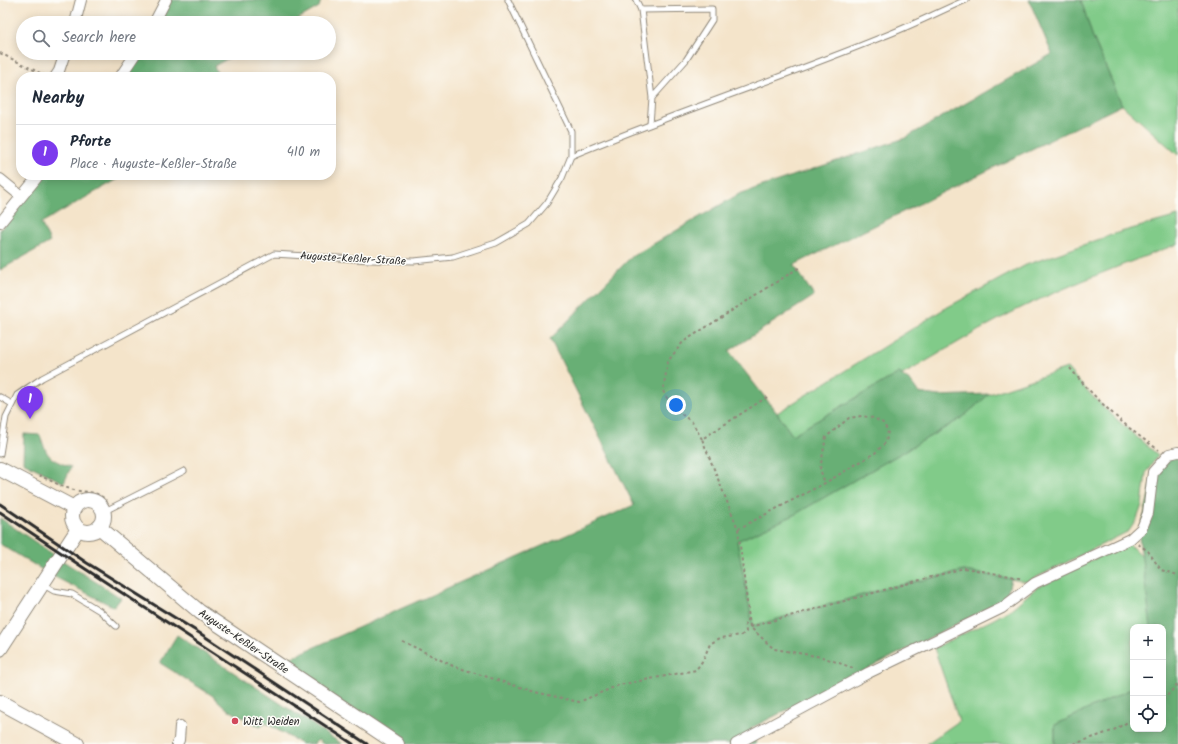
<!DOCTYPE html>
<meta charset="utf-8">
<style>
body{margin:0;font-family:Kalam,sans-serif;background:#f2f2f3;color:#1f2937}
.controls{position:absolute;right:12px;bottom:12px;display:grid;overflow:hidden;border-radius:8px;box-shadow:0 2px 10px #0003}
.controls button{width:36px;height:36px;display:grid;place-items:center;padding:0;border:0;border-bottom:1px solid #e0e1e3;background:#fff;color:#1f2937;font:20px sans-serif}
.you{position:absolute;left:676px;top:405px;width:14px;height:14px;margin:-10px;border:3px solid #fff;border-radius:50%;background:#1a73e8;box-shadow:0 0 0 6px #1a73e833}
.badge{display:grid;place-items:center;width:26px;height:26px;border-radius:50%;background:#7c3aed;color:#fff;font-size:13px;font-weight:700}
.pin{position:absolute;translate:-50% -33px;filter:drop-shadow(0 1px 2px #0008)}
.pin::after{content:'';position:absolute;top:21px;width:14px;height:12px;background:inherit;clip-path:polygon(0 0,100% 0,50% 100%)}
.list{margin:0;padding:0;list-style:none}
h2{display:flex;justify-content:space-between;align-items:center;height:52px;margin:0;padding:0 16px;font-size:17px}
h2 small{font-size:13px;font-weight:400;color:#747a83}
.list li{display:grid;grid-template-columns:26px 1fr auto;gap:12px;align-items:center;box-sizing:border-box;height:56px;padding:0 16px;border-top:1px solid #e0e1e3}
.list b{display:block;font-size:15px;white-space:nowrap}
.list p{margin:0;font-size:13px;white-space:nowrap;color:#747a83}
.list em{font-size:13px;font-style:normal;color:#747a83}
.icon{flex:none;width:22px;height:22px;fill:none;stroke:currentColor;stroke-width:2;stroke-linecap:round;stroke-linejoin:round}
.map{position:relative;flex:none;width:1178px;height:744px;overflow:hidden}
.search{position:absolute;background:#fff;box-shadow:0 2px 10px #0003;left:16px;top:16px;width:320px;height:44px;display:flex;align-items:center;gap:10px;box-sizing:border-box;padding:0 14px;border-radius:22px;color:#747a83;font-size:15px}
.panel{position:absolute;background:#fff;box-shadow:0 2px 10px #0003;left:16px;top:72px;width:320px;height:108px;border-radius:16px}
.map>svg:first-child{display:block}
.green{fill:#81cb89;stroke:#567b5a}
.forest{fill:#68af75;stroke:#4a6d50}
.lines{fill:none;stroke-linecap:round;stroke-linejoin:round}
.lane-casing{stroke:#90887a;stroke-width:7}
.street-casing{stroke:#90887a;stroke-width:12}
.secondary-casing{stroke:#90887a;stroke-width:16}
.path{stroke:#90887a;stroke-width:2;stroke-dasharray:3 3;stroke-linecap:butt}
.lane{stroke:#fff;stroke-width:5}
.street{stroke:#fff;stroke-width:10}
.secondary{stroke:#fff;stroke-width:14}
.rail{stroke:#2b2b2b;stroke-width:3}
.poi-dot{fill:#d1495b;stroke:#fdfcf7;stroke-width:1.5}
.labels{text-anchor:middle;stroke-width:3;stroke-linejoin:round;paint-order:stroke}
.street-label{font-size:11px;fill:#2b2b2b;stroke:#fdfcf7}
.poi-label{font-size:11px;fill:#2b2b2b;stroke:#fdfcf7;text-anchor:start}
</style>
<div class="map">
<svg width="1178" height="744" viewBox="0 0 1178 744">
<rect width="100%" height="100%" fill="#fdfcf7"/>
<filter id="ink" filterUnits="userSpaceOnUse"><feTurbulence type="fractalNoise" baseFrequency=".025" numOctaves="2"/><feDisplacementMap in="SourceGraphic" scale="8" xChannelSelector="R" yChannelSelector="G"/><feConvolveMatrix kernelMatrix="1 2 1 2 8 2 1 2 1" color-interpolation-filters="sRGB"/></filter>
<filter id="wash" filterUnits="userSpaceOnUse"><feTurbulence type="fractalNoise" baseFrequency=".012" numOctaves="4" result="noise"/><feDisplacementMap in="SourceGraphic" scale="16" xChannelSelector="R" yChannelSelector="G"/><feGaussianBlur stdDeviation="0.9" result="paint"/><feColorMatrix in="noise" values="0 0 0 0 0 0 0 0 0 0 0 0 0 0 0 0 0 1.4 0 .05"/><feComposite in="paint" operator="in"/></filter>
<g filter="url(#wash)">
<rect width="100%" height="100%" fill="#f4e4ca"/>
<g class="green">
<path d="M1081 0H1178V155L1122 105 1092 35Z"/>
<path d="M1178 216V244C1126 263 1075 283 1025 306 983 326 943 352 902 375L899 373 792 435 777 413 944 309 1026 265 1117 233Z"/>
<path d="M1067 368C1094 401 1126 428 1158 455L1146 473 1142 505 1137 519 1129 531 1027 582 964 571 887 588 753 626 737 541 792 516 962 418 989 394Z"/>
<path d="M1128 543 1142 557 1151 627H1133V688L1055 725V744H926L959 721 934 648 994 619 1011 609 1036 588 1057 576Z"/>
</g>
<g class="forest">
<path d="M171 0H321L319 7 291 23H158Z"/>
<path d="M1029 0H1081L1092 35 1122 105 794 265 814 296 729 351 777 413 792 435 899 373 911 382 919 393 938 396 989 394 962 418 792 516 737 541 753 626 887 588 964 571 1011 579 1006 599 751 728 756 744H405L354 713 281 662 634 505 550 339 631 257 739 194 905 138 1052 54Z"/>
<path d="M140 53H238L214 66 219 77H125Z"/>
<path d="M45 175H125L41 223 50 242 0 270V230Z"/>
<path d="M24 434 40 435C47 457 49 459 71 467L64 483 23 462Z"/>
<path d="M1178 453V744H1055V725L1133 688V729H1163V627H1151L1139 537 1154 473Z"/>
<path d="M0 518 63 561 121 598 114 607 51 575 0 544Z"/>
<path d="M177 635 342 744H323L318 740 314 744H301L266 723 260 727 227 709 213 696 160 663Z"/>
</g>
</g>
<g filter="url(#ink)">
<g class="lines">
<g class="lane-casing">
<g id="lane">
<path d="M636 0 641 10"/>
<path d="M650 124 652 98 641 10 712 9V20L686 60 652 98"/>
<path d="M571 156C674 113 779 79 882 37 911 26 938 12 966 0"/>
<path d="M0 397 12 404"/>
<path d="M0 454 6 417 17 395 42 378 274 254 370 260 414 261 453 257 496 243 529 224 547 203 562 178 571 156V131L508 0"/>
<path d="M103 512 184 471"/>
<path d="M42 584 54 591 72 594 100 611 116 626"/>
</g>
</g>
<g class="street-casing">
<g id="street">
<path d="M75 23 81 0"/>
<path d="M154 23 166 0"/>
<path d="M55 77 59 71 65 53"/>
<path d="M120 77 136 53"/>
<path d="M0 179 21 196"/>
<path d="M0 223 39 175"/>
<path d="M177 744 179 740 180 726"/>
<path d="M736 744 868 673 1002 608 1035 583 1130 539 1142 528 1148 513 1153 472 1169 454 1178 452"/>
</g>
</g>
<g class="secondary-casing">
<g id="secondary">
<path d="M0 469 74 508"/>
<circle cx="88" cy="516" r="16"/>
<path d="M99 527 200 612 397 744"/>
<path d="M0 649 78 529"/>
<path d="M0 702 77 744"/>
</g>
</g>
<g class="path">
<path d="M0 53 46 76"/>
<path d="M1070 368C1094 398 1127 429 1159 450"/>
<path d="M767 397 702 439 738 529 750 627 774 649 822 657 856 669"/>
<path d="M702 439 692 422 672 407 663 391 668 361 683 342 800 267"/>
<path d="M39 475C50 480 62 487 74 490 86 493 99 490 107 502"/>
<path d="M738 529 825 483 875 453 886 442 888 431 883 423 874 418 862 416 849 418 826 437 820 469 825 483"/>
<path d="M1138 544 1148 551 1161 570 1178 575"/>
<path d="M750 627 964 568 1010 576 1023 579"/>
<path d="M402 641 453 666 535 692 579 702 619 685 696 670 703 660 710 644 720 638 742 635 746 632 745 623 749 617"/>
<path d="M1163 700 1178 684"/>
<path d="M1074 744 1112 731 1133 719"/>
</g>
<use href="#lane" class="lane"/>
<use href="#street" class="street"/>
<use href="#secondary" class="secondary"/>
<g class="rail">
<path d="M0 504 87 563 201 634 367 744"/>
<path d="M0 512 84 568 353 744"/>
</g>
</g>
</g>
<circle class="poi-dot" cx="235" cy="721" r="4"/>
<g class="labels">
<g class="street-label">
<text transform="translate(353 258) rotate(3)" y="4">Auguste-Keßler-Straße</text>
<text transform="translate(244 641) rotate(34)" y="4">Auguste-Keßler-Straße</text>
</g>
<g class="poi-label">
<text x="243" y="725">Witt Weiden</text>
</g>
</g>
</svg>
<div class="controls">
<button>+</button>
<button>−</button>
<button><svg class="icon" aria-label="locate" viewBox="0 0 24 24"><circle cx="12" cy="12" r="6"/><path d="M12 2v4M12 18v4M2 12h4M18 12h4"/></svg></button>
</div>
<div class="you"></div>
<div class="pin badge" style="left:30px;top:419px">1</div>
<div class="search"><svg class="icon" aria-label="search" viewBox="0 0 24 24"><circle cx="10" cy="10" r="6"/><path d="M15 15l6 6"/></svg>Search here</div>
<section class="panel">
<h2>Nearby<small></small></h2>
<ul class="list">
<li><span class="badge">1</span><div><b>Pforte</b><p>Place · Auguste-Keßler-Straße</p></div><em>410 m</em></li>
</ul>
</section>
</div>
